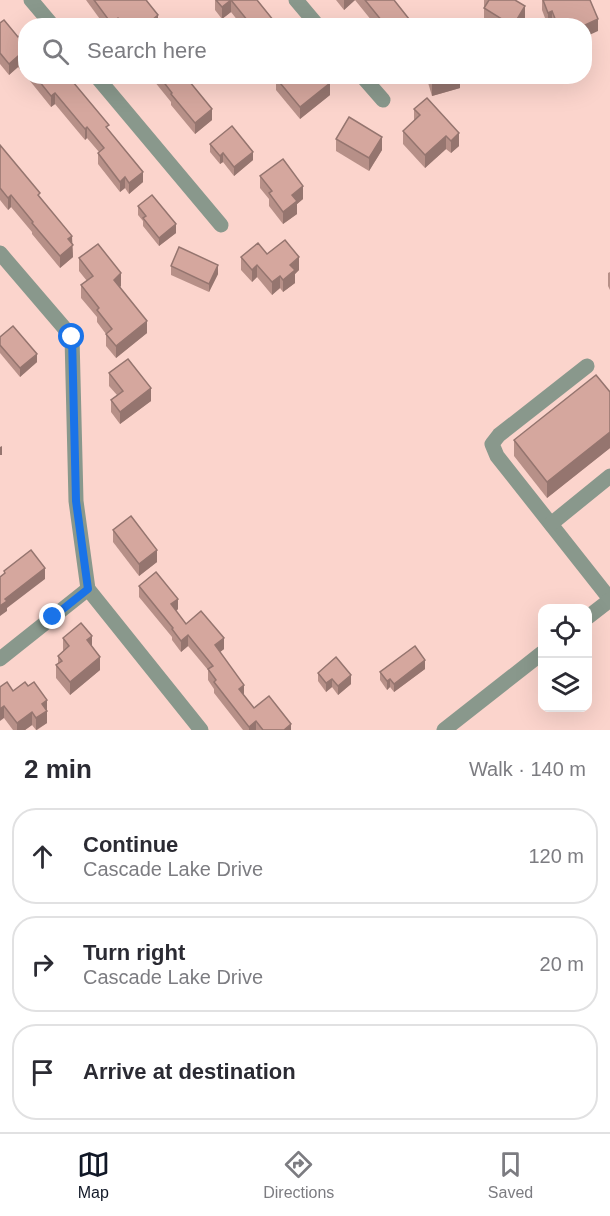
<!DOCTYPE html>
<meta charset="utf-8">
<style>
body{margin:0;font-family:Helvetica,sans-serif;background:#f2f2f3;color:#2b2b33}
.controls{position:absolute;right:18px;bottom:18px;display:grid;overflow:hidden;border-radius:12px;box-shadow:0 6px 24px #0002}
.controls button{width:54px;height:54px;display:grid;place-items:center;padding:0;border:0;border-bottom:2px solid #e1e1e2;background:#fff;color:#2b2b33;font:30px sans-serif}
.stop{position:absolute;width:18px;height:18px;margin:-14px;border:4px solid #1a73e8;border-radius:50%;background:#fff}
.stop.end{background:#1a73e8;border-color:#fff;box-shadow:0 2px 6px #0008}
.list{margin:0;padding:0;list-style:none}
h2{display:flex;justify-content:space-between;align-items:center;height:78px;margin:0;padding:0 24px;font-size:26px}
h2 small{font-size:20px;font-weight:400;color:#7c7c81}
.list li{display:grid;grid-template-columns:39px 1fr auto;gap:18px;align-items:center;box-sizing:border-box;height:96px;margin:0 12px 12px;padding:0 12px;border:2px solid #e1e1e2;border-radius:24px}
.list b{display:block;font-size:22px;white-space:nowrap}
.list p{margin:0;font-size:20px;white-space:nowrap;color:#7c7c81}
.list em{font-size:20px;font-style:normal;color:#7c7c81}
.icon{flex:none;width:33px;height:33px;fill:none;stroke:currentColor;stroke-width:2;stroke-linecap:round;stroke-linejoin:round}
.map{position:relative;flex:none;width:610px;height:730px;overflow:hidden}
.search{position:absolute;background:#fff;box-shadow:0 6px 24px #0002;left:18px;right:18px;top:18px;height:66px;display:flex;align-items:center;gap:15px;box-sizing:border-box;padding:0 21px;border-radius:24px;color:#7c7c81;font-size:22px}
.sheet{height:402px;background:#fff}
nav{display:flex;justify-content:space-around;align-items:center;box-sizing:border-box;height:84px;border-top:2px solid #e1e1e2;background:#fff;font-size:16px;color:#7c7c81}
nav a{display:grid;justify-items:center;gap:3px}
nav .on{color:#111827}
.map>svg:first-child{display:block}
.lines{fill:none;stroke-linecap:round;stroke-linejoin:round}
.minor{stroke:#89988c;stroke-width:15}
.wall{fill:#b79088}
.shaded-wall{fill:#95756f}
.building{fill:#d5a79e;stroke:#95756f;stroke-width:1.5}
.route{stroke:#1a73e8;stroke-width:8}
</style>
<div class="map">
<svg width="610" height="730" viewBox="0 0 610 730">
<rect width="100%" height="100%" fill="#fbd4cc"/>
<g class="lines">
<g class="minor">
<path d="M31 0 53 26"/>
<path d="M296 0 318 26"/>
<path d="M96 76 221 225"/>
<path d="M362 76 383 100"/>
<path d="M0 253 72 337 76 501 88 589 201 730"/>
<path d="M587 366 499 435 492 444 497 456 610 599"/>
<path d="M551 524 610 476"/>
<path d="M588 617 610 600"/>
<path d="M0 659 88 589"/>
<path d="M444 730 542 653"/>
</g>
</g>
<g class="wall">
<path d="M86 0H147L158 26H105Z"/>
<path d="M215 0H257L278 26H242L231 12 222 19 215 10Z"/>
<path d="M336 0H394L409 26H376L355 0 344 10Z"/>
<path d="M484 0H515L525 18 521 26H493L484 20Z"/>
<path d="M542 0H590L598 31 585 26H553L552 24 548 26 542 10Z"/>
<path d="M0 23 18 37 26 31V76L18 67 9 75 0 64Z"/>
<path d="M26 76H68L109 131 143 182 129 194 125 188 120 192 98 164V153L99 152 87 138 85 140 55 104 51 107Z"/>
<path d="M150 76H185L212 120 195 134 171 105V102Z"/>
<path d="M426 76H460V88L432 96Z"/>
<path d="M276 78 307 80 330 95 300 119 276 90Z"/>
<path d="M414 109 459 146 451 153 446 149 425 168 403 144V131L414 121Z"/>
<path d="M336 139 382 150 369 171 336 151Z"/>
<path d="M210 144 253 160 234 176 223 162 220 164 210 152Z"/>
<path d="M0 145 40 197 72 244 73 257 60 268 32 234V232L11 207 8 210 0 200Z"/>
<path d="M260 176 303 199 297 204V214L283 224 269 206V199L260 188Z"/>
<path d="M138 206 176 233 159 246 143 226V221L138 215Z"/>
<path d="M267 254 299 270 295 274V283L283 292 280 288 272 295 257 277 252 282 241 270V257Z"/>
<path d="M79 258 121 286 120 287 147 333 116 358 106 346V334L97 322V317L81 298V285L87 281 79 271Z"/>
<path d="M171 266 218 274 209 292 171 275Z"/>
<path d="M610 272V290L608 286V273Z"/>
<path d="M0 337 37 362 20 377 0 353Z"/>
<path d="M109 373 151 401 120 424 111 412V400L117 395 109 386Z"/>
<path d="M610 392V448L547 498 514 456V440Z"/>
<path d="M113 530 157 562 139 576 113 542Z"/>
<path d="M139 586 178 609 176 611 186 624 224 649 220 652 244 696 254 708 291 730H243L214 693V689L208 680V670L188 646 181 652 172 640V637L139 597Z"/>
<path d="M63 638 92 647 100 670 70 695 56 678V665L58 664V656L63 651Z"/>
<path d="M425 669 394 692 390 687 387 690 380 680V672Z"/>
<path d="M318 673 351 684 338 695 332 687 326 692 318 681Z"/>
<path d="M0 687 13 691 47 712V723L37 730H36L32 725 25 730H13L4 718Z"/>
</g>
<g class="shaded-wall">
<path d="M231 0V12L222 19V7Z"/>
<path d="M344 0H355L344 10Z"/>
<path d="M525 6V18L521 26H513Z"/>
<path d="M552 11V24L548 26V13Z"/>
<path d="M158 15V26H146V25Z"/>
<path d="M118 18V26H111V23Z"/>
<path d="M409 19V26H402Z"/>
<path d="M598 19V31L585 37V26H583Z"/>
<path d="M18 56V67L9 75V64Z"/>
<path d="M455 76H460V88L432 96V83Z"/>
<path d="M330 83V95L300 119V107Z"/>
<path d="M55 93V104L51 107V96Z"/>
<path d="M212 109V120L195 134V123Z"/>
<path d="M87 127V138L85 140V129Z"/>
<path d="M459 133V146L451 153V141Z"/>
<path d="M446 136V149L425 168V155Z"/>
<path d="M382 137V150L369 171V158Z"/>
<path d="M253 152V160L234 176V167Z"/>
<path d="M223 153V162L220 164V156Z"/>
<path d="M143 172V182L129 194V183Z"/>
<path d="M125 177V188L120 192V182Z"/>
<path d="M303 186V199L297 204V214L283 224V212L292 195Z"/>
<path d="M11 195V207L8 210V198Z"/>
<path d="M176 224V233L159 246V238Z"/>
<path d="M72 236 73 257 60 268V256L68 239Z"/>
<path d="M299 257V270L295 274V283L283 292V280L290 265Z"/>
<path d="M218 265V274L209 292V284Z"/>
<path d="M257 265V277L252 282V270Z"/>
<path d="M121 273V286L114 292V280Z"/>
<path d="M280 276V288L272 295V282Z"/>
<path d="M147 321V333L116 358V346Z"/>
<path d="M37 354V362L20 377V368Z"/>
<path d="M151 388V401L120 424V412Z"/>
<path d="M610 432V448L547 498V482Z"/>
<path d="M2 446V455H0V447Z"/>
<path d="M157 550V562L139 576V564Z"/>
<path d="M45 568V579L7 608V611L0 616V606L5 599Z"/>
<path d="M178 599V609L171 615V604Z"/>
<path d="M188 635V646L181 652V641Z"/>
<path d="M92 636V649L87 640Z"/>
<path d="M224 638V649L215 656V645Z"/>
<path d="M100 657V670L70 695V682Z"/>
<path d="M425 660V669L394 692V684Z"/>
<path d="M351 675V684L338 695V686Z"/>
<path d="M332 679V687L326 692V683Z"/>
<path d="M390 679V687L387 690V681Z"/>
<path d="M244 685V696L239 689Z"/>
<path d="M47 700V723L36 730V718L42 704Z"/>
<path d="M4 706V718L0 721V709Z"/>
<path d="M32 712V725L25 730H17V723Z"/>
<path d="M256 721V730H249V727Z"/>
<path d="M291 724V730H284Z"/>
</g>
<g class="building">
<path d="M94 0H146L158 15 146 25 147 26H125L118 18 111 23Z"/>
<path d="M216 0H257L278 26H252L231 0 222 7Z"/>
<path d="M365 0H394L409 19 402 26H386Z"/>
<path d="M489 0H515L525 6 513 26 484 8Z"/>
<path d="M543 0H590L598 19 583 26H558L552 11 548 13Z"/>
<path d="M4 20 18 37 26 31V66L18 56 9 64 0 53V23Z"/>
<path d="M35 76H68L109 125 106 127 143 172 129 183 125 177 120 182 98 153 104 148 87 127 85 129 55 93 51 96Z"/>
<path d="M159 76H185L212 109 195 123 171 94 172 93Z"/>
<path d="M278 76H304L307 80 312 76H325L330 83 300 107 276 78Z"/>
<path d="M430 76H455L432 83Z"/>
<path d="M427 98 459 133 451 141 446 136 425 155 403 131 420 115 414 109Z"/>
<path d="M349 117 382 137 369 158 336 139Z"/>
<path d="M232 126 253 152 234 167 223 153 220 156 210 144Z"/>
<path d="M0 145 40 193 38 195 72 236 68 239 73 245 60 256 32 223 33 222 11 195 8 198 0 188Z"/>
<path d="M283 159 303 186 292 195 297 201 283 212 269 193 272 191 260 176Z"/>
<path d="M152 195 176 224 159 238 143 218 146 216 138 206Z"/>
<path d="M285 240 299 257 290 265 295 270 283 280 280 276 272 282 257 265 252 270 241 257 258 243 267 254Z"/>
<path d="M98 244 121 273 114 280 147 321 116 346 106 334 112 329 97 310 99 308 81 285 93 276 79 258Z"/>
<path d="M179 247 218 265 209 284 171 266Z"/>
<path d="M13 326 37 354 20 368 0 345V337Z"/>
<path d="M128 359 151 388 120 412 111 400 123 391 109 373Z"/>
<path d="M596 375 610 392V432L547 482 514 440Z"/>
<path d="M131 516 157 550 139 564 113 530Z"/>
<path d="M31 550 45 568 5 599 7 601 0 606V577L5 573 4 571Z"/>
<path d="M156 572 178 599 171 604 186 624 201 611 224 638 215 645 244 685 239 689 254 708 269 696 291 724 284 730H263L256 721 249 727 214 682 216 680 208 669 213 666 188 635 181 641 172 629 173 628 139 586Z"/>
<path d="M81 623 92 636 87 640 100 657 70 682 56 665 62 661 58 656 69 646 63 638Z"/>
<path d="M415 646 425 660 394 684 390 679 387 681 380 672Z"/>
<path d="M336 657 351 675 338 686 332 679 326 683 318 673Z"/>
<path d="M7 682 13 691 25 682 28 686 34 682 47 700 42 704 47 711 36 718 32 712 17 723 4 706 0 709V687Z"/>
</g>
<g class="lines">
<path class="route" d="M53 617 88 589 76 501 72 337"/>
</g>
</svg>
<div class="controls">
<button><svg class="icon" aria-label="locate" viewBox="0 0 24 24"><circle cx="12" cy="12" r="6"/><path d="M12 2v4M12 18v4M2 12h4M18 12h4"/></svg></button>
<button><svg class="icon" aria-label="layers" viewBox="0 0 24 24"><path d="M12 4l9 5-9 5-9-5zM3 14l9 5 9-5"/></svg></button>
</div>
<div class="stop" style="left:72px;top:337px"></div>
<div class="stop end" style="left:53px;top:617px"></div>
<div class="search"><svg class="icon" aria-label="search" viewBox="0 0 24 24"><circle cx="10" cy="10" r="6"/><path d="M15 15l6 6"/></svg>Search here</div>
</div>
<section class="sheet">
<h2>2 min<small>Walk · 140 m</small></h2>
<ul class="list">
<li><svg class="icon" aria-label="ahead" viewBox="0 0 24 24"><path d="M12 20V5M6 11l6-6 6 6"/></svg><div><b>Continue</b><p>Cascade Lake Drive</p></div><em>120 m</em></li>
<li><svg class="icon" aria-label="right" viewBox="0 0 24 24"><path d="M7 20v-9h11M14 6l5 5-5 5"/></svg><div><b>Turn right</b><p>Cascade Lake Drive</p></div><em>20 m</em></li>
<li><svg class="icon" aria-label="arrive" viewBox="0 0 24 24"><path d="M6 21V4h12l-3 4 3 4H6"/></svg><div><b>Arrive at destination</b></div></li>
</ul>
</section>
<nav>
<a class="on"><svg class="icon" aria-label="map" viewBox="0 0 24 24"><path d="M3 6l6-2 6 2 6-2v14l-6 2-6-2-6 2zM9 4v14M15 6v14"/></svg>Map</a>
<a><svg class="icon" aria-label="directions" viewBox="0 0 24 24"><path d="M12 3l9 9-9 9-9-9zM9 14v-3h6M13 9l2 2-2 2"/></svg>Directions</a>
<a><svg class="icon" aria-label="saved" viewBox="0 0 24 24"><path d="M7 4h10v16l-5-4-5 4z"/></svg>Saved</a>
</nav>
